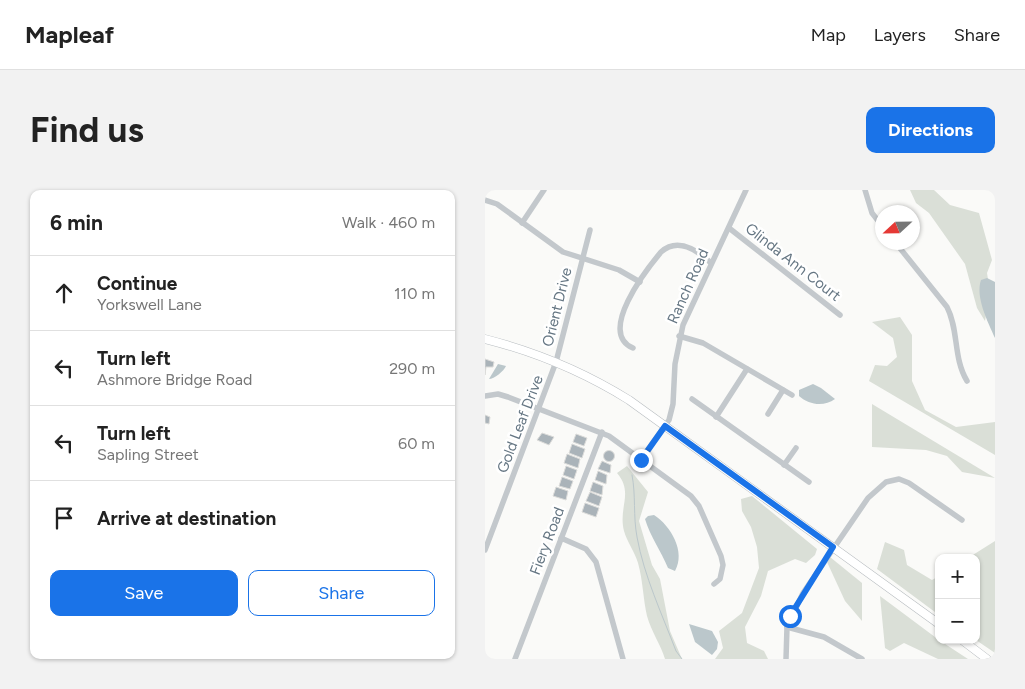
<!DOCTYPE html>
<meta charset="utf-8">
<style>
body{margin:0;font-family:Figtree,sans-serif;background:#f2f2f2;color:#222}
.controls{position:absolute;right:15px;bottom:15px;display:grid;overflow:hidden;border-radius:10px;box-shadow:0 1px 4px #0004}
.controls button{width:45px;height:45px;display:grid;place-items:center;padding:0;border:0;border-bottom:1px solid #e0e0e0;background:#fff;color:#222;font:25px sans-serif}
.compass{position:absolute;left:390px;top:15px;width:45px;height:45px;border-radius:50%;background:#fff;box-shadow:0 1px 4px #0004;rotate:248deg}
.stop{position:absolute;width:15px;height:15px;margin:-11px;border:4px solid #1a73e8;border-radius:50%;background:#fff}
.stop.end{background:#1a73e8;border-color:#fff;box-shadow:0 1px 5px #0008}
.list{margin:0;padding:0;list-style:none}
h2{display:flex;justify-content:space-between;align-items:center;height:65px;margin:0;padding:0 20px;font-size:21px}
h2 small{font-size:16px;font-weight:400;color:#767676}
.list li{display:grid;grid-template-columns:32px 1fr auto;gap:15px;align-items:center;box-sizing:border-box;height:75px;padding:0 20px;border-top:1px solid #e0e0e0}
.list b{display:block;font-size:19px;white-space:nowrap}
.list p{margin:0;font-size:16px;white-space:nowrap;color:#767676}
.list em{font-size:16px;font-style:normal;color:#767676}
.actions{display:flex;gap:10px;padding:15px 20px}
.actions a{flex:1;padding:11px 0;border:1px solid #1a73e8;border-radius:10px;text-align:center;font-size:18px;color:#1a73e8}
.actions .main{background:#1a73e8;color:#fff}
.icon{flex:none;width:28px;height:28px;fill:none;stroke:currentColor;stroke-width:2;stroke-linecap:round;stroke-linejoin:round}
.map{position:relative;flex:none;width:510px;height:469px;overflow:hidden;border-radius:10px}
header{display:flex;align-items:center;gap:30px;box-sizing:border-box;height:70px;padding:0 25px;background:#fff;border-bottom:1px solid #e0e0e0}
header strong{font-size:24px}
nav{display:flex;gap:28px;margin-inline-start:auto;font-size:18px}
.intro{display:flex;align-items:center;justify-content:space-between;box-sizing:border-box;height:120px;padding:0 30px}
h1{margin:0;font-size:35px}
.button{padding:12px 22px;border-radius:10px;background:#1a73e8;color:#fff;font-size:18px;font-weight:700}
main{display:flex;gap:30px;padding:0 30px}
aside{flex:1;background:#fff;border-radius:10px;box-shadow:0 1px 4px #0004}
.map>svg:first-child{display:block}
.green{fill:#dadfd7}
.water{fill:#bbc7cb}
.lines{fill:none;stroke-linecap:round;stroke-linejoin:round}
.stream{stroke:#bbc7cb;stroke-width:1}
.building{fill:#aab3b9;stroke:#dcdcda}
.major-casing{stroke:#b5babe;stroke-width:9}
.minor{stroke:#c3c8cc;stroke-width:5.5}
.major{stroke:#fff;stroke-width:8}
.route{stroke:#1a73e8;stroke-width:6}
.labels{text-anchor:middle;stroke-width:5;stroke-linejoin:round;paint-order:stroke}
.street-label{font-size:15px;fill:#657683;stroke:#fff}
</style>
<header>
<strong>Mapleaf</strong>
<nav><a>Map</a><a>Layers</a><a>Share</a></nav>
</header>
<div class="intro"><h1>Find us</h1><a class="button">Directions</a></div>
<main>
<aside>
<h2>6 min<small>Walk · 460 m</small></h2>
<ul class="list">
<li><svg class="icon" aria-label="ahead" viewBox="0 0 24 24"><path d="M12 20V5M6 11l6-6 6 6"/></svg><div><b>Continue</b><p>Yorkswell Lane</p></div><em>110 m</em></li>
<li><svg class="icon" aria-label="left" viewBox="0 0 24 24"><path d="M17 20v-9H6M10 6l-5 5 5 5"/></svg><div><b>Turn left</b><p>Ashmore Bridge Road</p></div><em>290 m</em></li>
<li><svg class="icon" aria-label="left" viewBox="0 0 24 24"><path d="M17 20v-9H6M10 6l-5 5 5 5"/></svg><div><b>Turn left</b><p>Sapling Street</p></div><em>60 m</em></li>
<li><svg class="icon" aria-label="arrive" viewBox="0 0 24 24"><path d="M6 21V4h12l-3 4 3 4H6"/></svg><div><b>Arrive at destination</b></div></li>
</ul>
<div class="actions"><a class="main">Save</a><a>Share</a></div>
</aside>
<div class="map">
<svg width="510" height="469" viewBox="0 0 510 469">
<rect width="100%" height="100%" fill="#fafaf8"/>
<g class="green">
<path d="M425 0H449L465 15 494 23 507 70 502 83 505 102 500 131 492 118 480 74 444 23 431 13Z"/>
<path d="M415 127 427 145V191L440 220 471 237 510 232V265L384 191 390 175 402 176 412 167 408 148 387 132Z"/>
<path d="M387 214 510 288 477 282 462 266 441 260 387 257Z"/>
<path d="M142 276 163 302 154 331 167 375 175 389 185 441 197 469H180C176 455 166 441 162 426 158 408 158 391 153 373 150 362 142 352 139 341 133 317 149 303 132 283Z"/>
<path d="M267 306 332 359 330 365 321 373 310 369 283 381 276 406 260 437 262 453 279 461 283 469H230L238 458 234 441 257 423 274 378 272 357 266 337 257 321 256 309Z"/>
<path d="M510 351V463L491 450V368H483Z"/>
<path d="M400 352 419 360 422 375 447 390 454 386V425L392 379Z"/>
<path d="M345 367 377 393V431L360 411 342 372Z"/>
<path d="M395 406 454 450 483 469H453L419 453 405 461 400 458Z"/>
</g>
<g class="water">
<path d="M502 88 510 92V148C503 132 490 107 496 90Z"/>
<path d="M13 174 21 176C19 181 9 189 4 189Z"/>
<path d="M328 194 336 198 350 209C339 217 324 215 314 206V200Z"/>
<path d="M169 325C186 336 201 362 190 381L183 378C176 361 165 346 160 329L163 326Z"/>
<path d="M204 434 227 441 233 452 232 459 227 465 210 452Z"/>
</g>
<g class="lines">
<path class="stream" d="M147 285C151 305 148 326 152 347 159 386 177 424 191 461L197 469"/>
</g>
<g class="building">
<path d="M0 169 9 172 8 177H1L0 185Z"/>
<path d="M0 225 5 227 4 234 0 233Z"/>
<path d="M57 243 69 247 64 255 52 250Z"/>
<path d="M91 244 102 248 99 256 88 252Z"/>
<path d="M87 254 100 259 97 268 84 263Z"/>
<circle cx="124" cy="266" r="5.5"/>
<path d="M82 264 95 269 93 278 79 273Z"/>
<path d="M117 271 126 275 125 283 113 279Z"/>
<path d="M81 276 92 280 89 289 78 285Z"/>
<path d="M113 281 122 285 121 294 110 290Z"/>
<path d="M77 287 88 291 85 299 74 296Z"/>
<path d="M108 292 118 296 117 305 105 301Z"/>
<path d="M71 297 83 301 81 310 68 306Z"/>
<path d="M105 302 117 307 114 316 101 311Z"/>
<path d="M100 313 114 318 111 327 97 322Z"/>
</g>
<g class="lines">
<g class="major-casing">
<g id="major">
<path d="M0 149C51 162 99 182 144 210L454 434"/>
<path d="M477 450 502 469"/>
</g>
</g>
<g class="minor">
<path d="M380 0 387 23 398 37"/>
<path d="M0 10 12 14 78 62 134 80 155 92"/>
<path d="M37 33 59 0"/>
<path d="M244 38 355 125"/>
<path d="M410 52 462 117C474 140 468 168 482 191"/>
<path d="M194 146 218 153 307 205"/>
<path d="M148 158C112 143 161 80 176 62 193 47 212 60 226 73"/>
<path d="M0 206 13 204 23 207 124 246 206 306 214 316 236 366 238 375 235 389 229 394"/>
<path d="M207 209 324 292"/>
<path d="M283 224 298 200"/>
<path d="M231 227 262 179"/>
<path d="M156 269 184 230 188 214 190 174 198 135 261 0"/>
<path d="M299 275 311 258"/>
<path d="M76 348 101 359 111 372 138 469"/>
<path d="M0 360 71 172 105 40"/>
<path d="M302 437 339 447 377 469"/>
<path d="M30 469 117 242"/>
<path d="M301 469 302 437 318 403 383 308 401 292 414 289 424 293 477 330"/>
</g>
<use href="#major" class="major"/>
</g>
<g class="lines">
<path class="route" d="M156 270 180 236 348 357 305 426"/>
</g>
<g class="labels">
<g class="street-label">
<text transform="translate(308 72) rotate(38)" y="5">Glinda Ann Court</text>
<text transform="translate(203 96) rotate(-66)" y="5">Ranch Road</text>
<text transform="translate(72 117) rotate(-76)" y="5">Orient Drive</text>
<text transform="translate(35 234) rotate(-69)" y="5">Gold Leaf Drive</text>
<text transform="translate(62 351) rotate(-69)" y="5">Fiery Road</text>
</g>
</g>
</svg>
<div class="controls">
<button>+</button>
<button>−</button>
</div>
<svg class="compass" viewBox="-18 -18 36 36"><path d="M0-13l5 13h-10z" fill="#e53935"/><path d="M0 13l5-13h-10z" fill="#767676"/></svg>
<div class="stop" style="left:305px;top:426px"></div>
<div class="stop end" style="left:156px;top:270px"></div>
</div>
</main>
